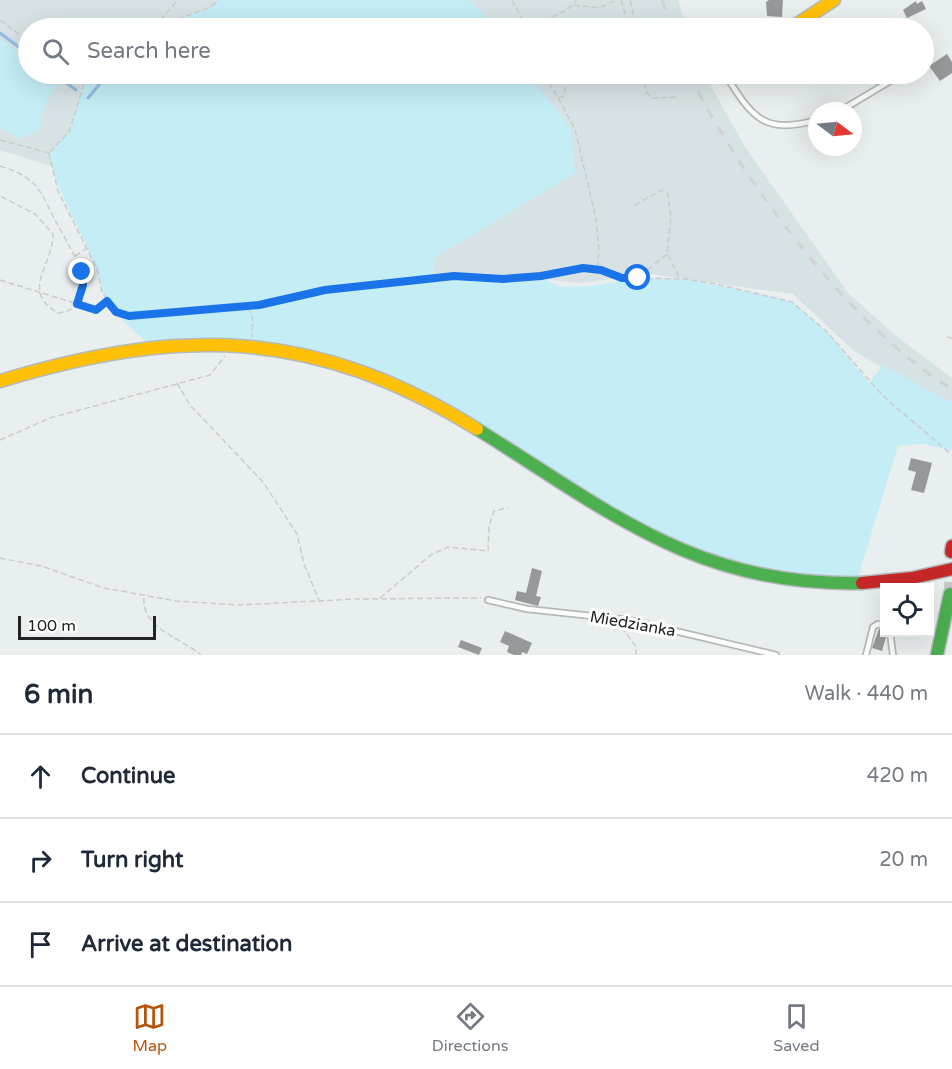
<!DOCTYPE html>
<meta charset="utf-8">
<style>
body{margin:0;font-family:"Varela Round",sans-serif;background:#f6f6f7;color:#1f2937}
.controls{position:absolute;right:18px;bottom:18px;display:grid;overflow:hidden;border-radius:0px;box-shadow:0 6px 24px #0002}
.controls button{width:54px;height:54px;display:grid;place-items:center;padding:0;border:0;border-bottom:2px solid #e0e1e3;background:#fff;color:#1f2937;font:30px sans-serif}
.compass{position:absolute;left:808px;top:102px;width:54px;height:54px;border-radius:50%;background:#fff;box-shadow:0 6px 24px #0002;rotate:106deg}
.scale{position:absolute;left:18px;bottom:15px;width:138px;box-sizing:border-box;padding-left:6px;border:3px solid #212424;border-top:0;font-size:16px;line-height:21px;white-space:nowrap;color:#212424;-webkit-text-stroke:4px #fff;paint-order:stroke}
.stop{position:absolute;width:18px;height:18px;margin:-14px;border:4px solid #1a73e8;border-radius:50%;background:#fff}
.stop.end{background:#1a73e8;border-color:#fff;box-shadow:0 2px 6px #0008}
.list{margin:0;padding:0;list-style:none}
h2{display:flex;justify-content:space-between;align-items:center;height:78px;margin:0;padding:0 24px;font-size:26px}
h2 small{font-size:20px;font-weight:400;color:#747a83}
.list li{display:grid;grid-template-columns:39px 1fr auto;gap:18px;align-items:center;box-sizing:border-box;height:84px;padding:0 24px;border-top:2px solid #e0e1e3}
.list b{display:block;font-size:22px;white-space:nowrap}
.list em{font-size:20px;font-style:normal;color:#747a83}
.icon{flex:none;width:33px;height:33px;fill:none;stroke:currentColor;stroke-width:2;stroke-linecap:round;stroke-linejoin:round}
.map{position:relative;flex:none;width:952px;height:655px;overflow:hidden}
.search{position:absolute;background:#fff;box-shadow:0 6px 24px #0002;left:18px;right:18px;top:18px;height:66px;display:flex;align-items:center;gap:15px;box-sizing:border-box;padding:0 21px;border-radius:33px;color:#747a83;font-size:22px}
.sheet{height:330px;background:#fff}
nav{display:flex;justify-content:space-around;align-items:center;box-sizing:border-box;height:84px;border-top:2px solid #e0e1e3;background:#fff;font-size:16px;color:#747a83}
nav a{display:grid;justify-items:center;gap:3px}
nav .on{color:#b45309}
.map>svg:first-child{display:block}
.built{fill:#d7e2e4}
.green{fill:#c4edf6}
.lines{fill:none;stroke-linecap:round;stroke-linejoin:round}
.stream{stroke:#92bce7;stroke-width:3}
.building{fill:#96999a}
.secondary-tunnel{stroke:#c1c6c6;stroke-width:12;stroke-dasharray:12 6;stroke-linecap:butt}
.lane-casing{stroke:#b5b9ba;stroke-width:8}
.fast-casing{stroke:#b5b9ba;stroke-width:15}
.slow-casing{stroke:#b5b9ba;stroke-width:15}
.jam-casing{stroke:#b5b9ba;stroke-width:15}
.path{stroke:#cacccc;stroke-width:1.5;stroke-dasharray:6 3;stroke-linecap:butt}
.lane{stroke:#fcfcfd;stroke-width:4.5}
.fast{stroke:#4caf50;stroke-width:12}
.slow{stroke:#ffc107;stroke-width:12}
.jam{stroke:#c62828;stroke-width:12}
.rail{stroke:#d1d2d2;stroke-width:3;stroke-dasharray:10 10;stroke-linecap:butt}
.route{stroke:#1a73e8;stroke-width:8}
.labels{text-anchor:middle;stroke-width:6;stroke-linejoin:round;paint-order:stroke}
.street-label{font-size:16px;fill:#212424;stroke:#fff}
</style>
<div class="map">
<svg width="952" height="655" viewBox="0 0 952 655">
<rect width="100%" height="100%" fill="#e9eeef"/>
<path class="built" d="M0 0H678L687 28H28V74H704L747 150 849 294 896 336 952 378V412L853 350 793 294 650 274 580 283 482 273 392 274 0 150Z"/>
<g class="green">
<path d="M219 0H470L496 28H152L209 8Z"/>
<path d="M0 39 15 49 24 72 48 74 60 84C46 99 40 108 41 128L21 139 0 128Z"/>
<path d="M92 74H529L571 130 575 173 433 259 434 277 541 276 559 287 592 286 636 278 686 279 779 298 792 302 827 332 869 383 883 365 952 403V451L925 444 898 446 856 584 811 583 682 552 448 410 298 353 150 345C136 332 118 318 108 303 101 292 101 279 96 268 81 228 57 195 49 153L69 132 87 75Z"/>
</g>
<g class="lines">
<g class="stream">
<path d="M197 28 211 26"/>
<path d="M0 33 28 54"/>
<path d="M54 74 76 90"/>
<path d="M88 98 108 74"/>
</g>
</g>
<g class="building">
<path d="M769 0H783L782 17 767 16 766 2Z"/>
<path d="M916 1 917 4 922 1 926 9 907 18 903 10Z"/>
<path d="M947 54 952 62V73L940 81 929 66Z"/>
<path d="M911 458 932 463 924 493 911 490 916 472 908 470Z"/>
<path d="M532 568 542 571 536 596 541 597 538 606 515 600 517 591 526 593Z"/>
<path d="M879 629 885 630 886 637 882 651 872 648Z"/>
<path d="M505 631 532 643 527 654 522 652 521 655H514L507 652 509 646 500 642Z"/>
<path d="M461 640 482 648 479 655 458 647Z"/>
</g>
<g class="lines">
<path class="secondary-tunnel" d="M950 594 951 552"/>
<g class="lane-casing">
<g id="lane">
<path d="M725 74C752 117 763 135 817 120"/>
<path d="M840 111 897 77"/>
<path d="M488 600 527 609 629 620 776 655"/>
<path d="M890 632 893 655"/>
<path d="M866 655 873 627 878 624 884 626"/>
</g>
</g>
<g class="fast-casing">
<g id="fast">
<path d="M477 429C609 511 697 587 862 583"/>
<path d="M937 655 950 594"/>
</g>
</g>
<g class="slow-casing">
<g id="slow">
<path d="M791 28 834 0"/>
<path d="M0 381C180 327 313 327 477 429"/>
</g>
</g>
<g class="jam-casing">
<g id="jam">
<path d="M951 552 952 546"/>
<path d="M862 583 912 578 952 569"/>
</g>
</g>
<g class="path">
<path d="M512 0 527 28"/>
<path d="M621 0 629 28"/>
<path d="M630 0 637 28"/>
<path d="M574 5 599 8 617 0"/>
<path d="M0 20 28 41"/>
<path d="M526 26C540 20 569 14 576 0"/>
<path d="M154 27 178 0"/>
<path d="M152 28 209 8 219 0"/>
<path d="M77 74H92"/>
<path d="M548 74 551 87 558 98 564 96 565 88 553 74"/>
<path d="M642 74 647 93 652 98 678 97"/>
<path d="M709 82 719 77"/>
<path d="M558 98 575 129 596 219 599 251 597 269"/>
<path d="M0 140 49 153"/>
<path d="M50 152 69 132 87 75"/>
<path d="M49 153 58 191 97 269 102 292 116 312 129 316 188 312 259 305 325 290 407 280 455 276 503 279 541 276 583 268 601 270 622 278 686 279 716 284 792 302 827 332 883 396 952 455"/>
<path d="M0 166C13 170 26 175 36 186 44 196 50 211 56 222 69 246 109 306 58 313 19 291 54 264 53 234L35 214 0 196"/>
<path d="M635 205 662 190 668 194 671 217 667 254 638 278"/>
<path d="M668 255 680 279"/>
<path d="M75 256 86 249"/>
<path d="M0 280 97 310 106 302"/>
<path d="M248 307 253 320 252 337"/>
<path d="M947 337 952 338"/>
<path d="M177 383 190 405 263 482 297 534 304 564 319 600"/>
<path d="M0 440 50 418 210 375 225 356"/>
<path d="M0 558 41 566 104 588 176 601 239 605 356 599 481 598"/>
<path d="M144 598C142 629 180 637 201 655"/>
<path d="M380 598 432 554 448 547 488 551 489 526 494 511 508 508"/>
<path d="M626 627 624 630 636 647V655"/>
</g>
<use href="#lane" class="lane"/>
<use href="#fast" class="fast"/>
<use href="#slow" class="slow"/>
<use href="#jam" class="jam"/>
<g class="rail">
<path d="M662 0 671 28"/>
<path d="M689 74C741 179 851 328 952 389"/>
</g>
</g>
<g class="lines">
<path class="route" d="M82 272 83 285 77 304 96 310 107 301 116 312 129 316 259 305 325 290 454 276 503 279 541 276 583 268 601 270 622 278H638"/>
</g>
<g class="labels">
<g class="street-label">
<text transform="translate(633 623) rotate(10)" y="6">Miedzianka</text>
</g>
</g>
</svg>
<div class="controls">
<button><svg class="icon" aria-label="locate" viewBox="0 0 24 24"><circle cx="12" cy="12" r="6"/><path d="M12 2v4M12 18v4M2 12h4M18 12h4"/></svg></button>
</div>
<svg class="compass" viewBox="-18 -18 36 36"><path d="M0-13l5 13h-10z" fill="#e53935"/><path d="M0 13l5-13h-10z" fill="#747a83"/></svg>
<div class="scale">100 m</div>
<div class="stop" style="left:638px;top:278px"></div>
<div class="stop end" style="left:82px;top:272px"></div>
<div class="search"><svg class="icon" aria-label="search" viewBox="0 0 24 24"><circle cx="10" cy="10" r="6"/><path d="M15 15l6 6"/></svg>Search here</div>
</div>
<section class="sheet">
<h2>6 min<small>Walk · 440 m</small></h2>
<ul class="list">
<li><svg class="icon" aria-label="ahead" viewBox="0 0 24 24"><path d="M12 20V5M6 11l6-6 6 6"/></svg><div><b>Continue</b></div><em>420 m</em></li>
<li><svg class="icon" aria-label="right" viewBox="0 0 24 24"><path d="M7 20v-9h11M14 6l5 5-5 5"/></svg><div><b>Turn right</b></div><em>20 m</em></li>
<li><svg class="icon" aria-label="arrive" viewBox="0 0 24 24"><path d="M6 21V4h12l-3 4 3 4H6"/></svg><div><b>Arrive at destination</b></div></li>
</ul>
</section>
<nav>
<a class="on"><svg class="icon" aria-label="map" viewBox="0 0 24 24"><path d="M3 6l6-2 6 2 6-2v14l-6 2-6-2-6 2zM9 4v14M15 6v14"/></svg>Map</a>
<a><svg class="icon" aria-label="directions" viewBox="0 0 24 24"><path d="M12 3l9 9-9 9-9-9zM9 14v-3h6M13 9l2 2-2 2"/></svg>Directions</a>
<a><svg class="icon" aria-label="saved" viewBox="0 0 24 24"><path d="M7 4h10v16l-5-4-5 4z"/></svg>Saved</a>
</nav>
